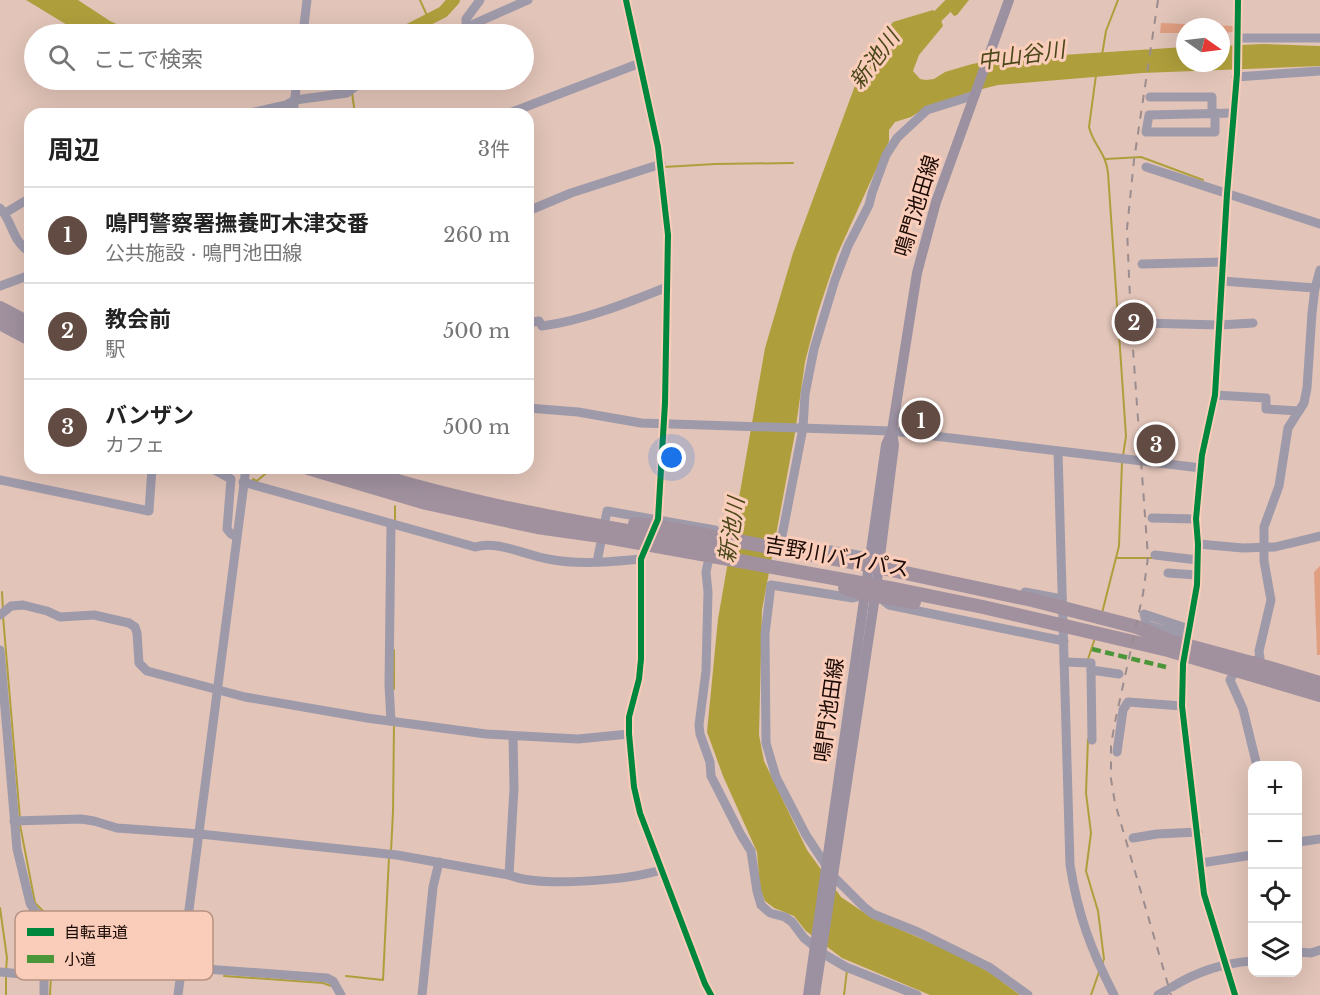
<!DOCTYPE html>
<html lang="ja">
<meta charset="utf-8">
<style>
body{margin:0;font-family:"Libre Baskerville","Noto Sans JP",serif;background:#f6f6f6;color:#222}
.controls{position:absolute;right:18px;bottom:18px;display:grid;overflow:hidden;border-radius:12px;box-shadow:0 6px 24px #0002}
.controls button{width:54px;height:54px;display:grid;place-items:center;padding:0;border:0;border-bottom:2px solid #e0e0e0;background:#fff;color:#222;font:30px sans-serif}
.compass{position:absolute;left:1176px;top:18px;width:54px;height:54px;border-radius:50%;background:#fff;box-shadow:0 6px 24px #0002;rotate:104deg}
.you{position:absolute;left:672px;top:458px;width:21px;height:21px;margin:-15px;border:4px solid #fff;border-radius:50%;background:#1a73e8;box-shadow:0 0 0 9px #1a73e833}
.badge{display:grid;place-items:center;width:39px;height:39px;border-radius:50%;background:#614b43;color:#fff;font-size:20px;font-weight:700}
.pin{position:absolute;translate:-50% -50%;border:3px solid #fff;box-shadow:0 2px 6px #0006}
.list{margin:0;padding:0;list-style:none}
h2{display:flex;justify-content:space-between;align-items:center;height:78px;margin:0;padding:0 24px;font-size:26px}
h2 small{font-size:20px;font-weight:400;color:#767676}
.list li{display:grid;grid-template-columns:39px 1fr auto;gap:18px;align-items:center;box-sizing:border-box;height:96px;padding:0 24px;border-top:2px solid #e0e0e0}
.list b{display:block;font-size:22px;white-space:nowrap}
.list p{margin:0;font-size:20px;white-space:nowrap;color:#767676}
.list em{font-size:20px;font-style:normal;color:#767676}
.icon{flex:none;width:33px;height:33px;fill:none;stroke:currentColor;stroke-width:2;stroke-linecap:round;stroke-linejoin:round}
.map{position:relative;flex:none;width:1320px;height:995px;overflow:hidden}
.search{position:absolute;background:#fff;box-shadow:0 6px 24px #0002;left:24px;top:24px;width:510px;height:66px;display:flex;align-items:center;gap:15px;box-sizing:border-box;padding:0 21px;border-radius:33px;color:#767676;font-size:22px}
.panel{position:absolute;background:#fff;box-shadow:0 6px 24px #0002;left:24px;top:108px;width:510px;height:366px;border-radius:18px}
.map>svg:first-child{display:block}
.green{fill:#e19f82}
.water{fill:#af9f3c}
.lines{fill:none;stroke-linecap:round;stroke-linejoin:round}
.stream{stroke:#af9f3c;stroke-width:2}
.river{stroke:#af9f3c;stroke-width:12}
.minor{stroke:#9f9aaa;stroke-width:9}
.major{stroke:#9b91a1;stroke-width:10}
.highway{stroke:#a1919f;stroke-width:14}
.rail{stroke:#9b8d8f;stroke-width:2;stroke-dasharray:8 8;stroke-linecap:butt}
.quiet{stroke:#4c963a;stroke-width:4.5;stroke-dasharray:9 4.5;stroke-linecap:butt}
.cycleway-casing{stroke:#f9cdba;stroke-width:10}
.cycleway{stroke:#00873e;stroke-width:6}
.labels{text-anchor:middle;stroke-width:6;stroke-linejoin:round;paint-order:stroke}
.street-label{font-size:21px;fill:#1c0a04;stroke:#f9cdba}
.water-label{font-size:22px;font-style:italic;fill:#4b4719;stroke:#f9cdba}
.key{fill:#f9cdba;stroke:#b79283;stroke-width:1.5}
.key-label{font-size:16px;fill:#1c0a04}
</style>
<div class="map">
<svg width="1320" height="995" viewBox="0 0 1320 995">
<rect width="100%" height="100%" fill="#e2c4b8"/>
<g class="green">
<path d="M1161 23 1233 26V32L1221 33V27H1185V33H1160Z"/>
<path d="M1320 566V655H1317L1314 572Z"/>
</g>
<g class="water">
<path d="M26 0H78L110 21 138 34H82Z"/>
<path d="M947 0H969L957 15 954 16 944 4Z"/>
<path d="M933 10 940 17 943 26 919 55 913 71 920 79 926 80 934 79 945 72 972 64 1002 59 1185 47V63H1221V46L1262 44 1320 46V66L1142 73 998 85 970 92 925 108 911 117 895 122 889 130V141L837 255 818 312 805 362 795 433 762 610 759 735 764 761 807 850 841 897 869 916 961 956 992 974 1020 995H930L842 958 806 931 794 916 774 908 765 901 760 889 757 852 723 776 707 732 718 619 765 348 793 253 863 64 893 22Z"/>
</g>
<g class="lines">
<g class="stream">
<path d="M420 0 429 20"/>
<path d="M1102 55 1106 31 1118 0"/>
<path d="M1096 75 1089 127C1093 145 1106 152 1108 173L1126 436 1123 456"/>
<path d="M346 80 349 88"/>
<path d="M352 93 355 114"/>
<path d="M1106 159 1141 157 1203 180"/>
<path d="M664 167 715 164 793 163"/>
<path d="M253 479 257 481 272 468"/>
<path d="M395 506V521"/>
<path d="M1117 558H1155"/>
<path d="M2 592 3 610"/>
<path d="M1102 613 1119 546 1122 462"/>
<path d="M3 616 20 819"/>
<path d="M1088 659 1095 638"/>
<path d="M394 689V650"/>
<path d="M1088 739 1086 793 1091 833 1086 871 1098 911 1104 959 1102 964"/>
<path d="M20 825 35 903 53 921"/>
<path d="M391 851 393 812 394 725"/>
<path d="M0 908 7 958 6 971"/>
<path d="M60 941 64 955"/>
<path d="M224 976 323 983 331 986"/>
<path d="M346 976 383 980 389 857"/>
<path d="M6 995V976"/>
<path d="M50 995 51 976 64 964V961"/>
<path d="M844 995 847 970"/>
<path d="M1091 995 1099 972"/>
</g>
<g class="river">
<path d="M929 25 954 0"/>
<path d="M400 34 443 12 454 0"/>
</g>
<g class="minor">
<path d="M626 0 658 147 668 235 665 403 658 519 641 559V659L639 679 629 717V734L634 787 640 813 705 984 711 995"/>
<path d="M466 28V19L480 0"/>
<path d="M303 34 307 0"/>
<path d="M451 34 528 0"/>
<path d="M1238 38H1320"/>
<path d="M1236 77 1320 71"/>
<path d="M1150 97H1212V113"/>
<path d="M1215 113V132H1146L1149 115 1234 113"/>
<path d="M245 114 286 105 295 100 347 93 364 80"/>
<path d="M293 114 297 80"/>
<path d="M507 114 640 63"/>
<path d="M1146 167 1320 224"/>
<path d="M0 208C13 222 12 242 30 252"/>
<path d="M528 211 571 193 661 164"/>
<path d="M5 213 30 198"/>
<path d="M1142 264 1223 262"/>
<path d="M1222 281 1315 288"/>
<path d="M0 286 30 275"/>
<path d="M528 323 539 321 542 326C582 321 630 302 667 287"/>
<path d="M1142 323 1220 325 1253 323"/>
<path d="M1215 395 1266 398V409L1299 411"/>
<path d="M528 408 578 412 641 423 892 431 1201 468"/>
<path d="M1058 452 1070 865C1078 915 1091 950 1114 995"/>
<path d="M211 468 231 479 227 529 231 534 236 536"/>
<path d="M0 480 149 511 152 468"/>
<path d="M243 482 475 547C497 540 525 555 548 559 578 565 610 562 641 559"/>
<path d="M1152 518 1196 519"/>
<path d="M1198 544 1243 548 1275 547 1320 536"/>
<path d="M1155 555 1198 560"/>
<path d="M869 557 781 541 803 428 805 394 814 349 835 280 848 246 869 205 872 193 886 155 897 138 927 110 975 95"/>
<path d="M597 562 607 511 715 530 706 572 708 592 706 671 699 725 700 734 710 762 711 776 741 835 751 851 757 891 761 905 770 913 785 917 792 922 804 938 815 947"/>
<path d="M1168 573 1197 575"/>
<path d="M1025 592 1062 599"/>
<path d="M863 595 853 598 771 585 765 634 766 743 776 777 806 835 833 876 864 907 873 914 918 932 989 967 1028 995"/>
<path d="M885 602 889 605 1064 641"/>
<path d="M0 615 11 606 23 605 47 611 60 617 94 615 129 623 135 627 137 633 139 663 147 671 245 697 367 718 486 734 578 739 629 734"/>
<path d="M1187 637 1147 625 1144 614 1189 629"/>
<path d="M0 650 17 849 30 903 34 910 51 925 60 958"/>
<path d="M1064 662 1091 663V670L1119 674"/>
<path d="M1091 670 1092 740"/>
<path d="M391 721 389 685 391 524"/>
<path d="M1117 752 1123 710 1128 702 1182 706"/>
<path d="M1257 766 1243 709 1230 680 1235 671 1260 658 1259 651 1271 600 1264 561V527L1279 486 1288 428 1304 403 1307 388 1312 313 1315 288 1320 270"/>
<path d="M14 821 81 819 94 821 117 828 200 834 397 855 509 875C540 888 628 880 661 870"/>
<path d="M1133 838 1157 834 1198 832"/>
<path d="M1298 842 1320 839"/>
<path d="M1201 863 1252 855"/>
<path d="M509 875 514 788 513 736"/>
<path d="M1298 952 1311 953 1320 950"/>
<path d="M822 953 846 967 917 995"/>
<path d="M0 972C24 974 45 979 60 958L327 978 333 981 341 995"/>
<path d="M44 972V995"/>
<path d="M1172 987C1196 972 1225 963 1252 961"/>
<path d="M178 995 246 468"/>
<path d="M422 995 433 887 439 862"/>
<path d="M1158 995 1167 990"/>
<path d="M1235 995 1204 894 1182 706 1183 664 1197 585 1198 544 1196 519 1202 455 1215 395 1227 194 1237 74 1238 0"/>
</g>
<g class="major">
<path d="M808 995 886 445 892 431 917 273 936 202 1009 0"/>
<path d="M815 995 875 596 894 445 892 432"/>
</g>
<g class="highway">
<path d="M0 308 30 324"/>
<path d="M0 323 30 339"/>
<path d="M308 468 426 503 537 527 601 536 894 589 983 607 1168 650 1320 695"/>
<path d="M355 468C476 508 604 526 728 549"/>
<path d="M635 524 661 527 868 565 1032 600 1137 627 1170 641"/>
<path d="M845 588 865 594 914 602"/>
<path d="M1178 643 1270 668 1320 683"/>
</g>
<path class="rail" d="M1158 0 1134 160 1127 229 1131 322 1148 557 1143 594 1115 722 1111 745V779L1115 803 1171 995"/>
<path class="quiet" d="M1092 649 1166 667"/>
<g class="cycleway-casing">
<g id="cycleway">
<path d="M626 0 658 147 668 235 665 403 658 519 641 559V659L639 679 629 717V734L634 787 640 813 705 984 711 995"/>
<path d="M1235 995 1204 894 1182 706 1183 664 1197 585 1198 544 1196 519 1202 455 1215 395 1227 194 1237 74 1238 0"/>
</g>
</g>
<use href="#cycleway" class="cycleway"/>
</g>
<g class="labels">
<g class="street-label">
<text transform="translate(917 206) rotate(-73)" y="7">鳴門池田線</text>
<text transform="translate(837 557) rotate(10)" y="7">吉野川バイパス</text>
<text transform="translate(829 710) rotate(-82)" y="7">鳴門池田線</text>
</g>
<g class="water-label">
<text transform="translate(1021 55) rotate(-8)" y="8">中山谷川</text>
<text transform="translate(874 59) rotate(-53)" y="8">新池川</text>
<text transform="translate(731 530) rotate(-81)" y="8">新池川</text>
</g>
</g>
<rect x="15" y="911" width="198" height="69" rx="9" class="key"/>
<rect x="27" y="928" width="27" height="8" fill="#00873e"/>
<rect x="27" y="955" width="27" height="8" fill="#4c963a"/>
<g class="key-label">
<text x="64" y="938">自転車道</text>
<text x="64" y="965">小道</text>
</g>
</svg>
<div class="controls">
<button>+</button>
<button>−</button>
<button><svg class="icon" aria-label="locate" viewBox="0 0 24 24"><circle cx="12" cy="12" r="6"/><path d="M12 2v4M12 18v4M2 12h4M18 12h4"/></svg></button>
<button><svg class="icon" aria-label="layers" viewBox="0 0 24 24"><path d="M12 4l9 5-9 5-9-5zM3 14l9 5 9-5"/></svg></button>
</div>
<svg class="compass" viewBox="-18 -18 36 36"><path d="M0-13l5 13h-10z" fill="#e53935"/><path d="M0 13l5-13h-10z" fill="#767676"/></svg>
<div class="you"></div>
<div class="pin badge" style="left:921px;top:420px">1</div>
<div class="pin badge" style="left:1134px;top:322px">2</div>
<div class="pin badge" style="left:1156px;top:444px">3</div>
<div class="search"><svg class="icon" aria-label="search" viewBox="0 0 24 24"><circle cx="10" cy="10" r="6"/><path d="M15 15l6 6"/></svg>ここで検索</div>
<section class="panel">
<h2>周辺<small>3件</small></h2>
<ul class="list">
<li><span class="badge">1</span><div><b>鳴門警察署撫養町木津交番</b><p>公共施設 · 鳴門池田線</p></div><em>260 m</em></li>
<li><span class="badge">2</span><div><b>教会前</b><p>駅</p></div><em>500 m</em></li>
<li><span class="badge">3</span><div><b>バンザン</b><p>カフェ</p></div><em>500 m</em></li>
</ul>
</section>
</div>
